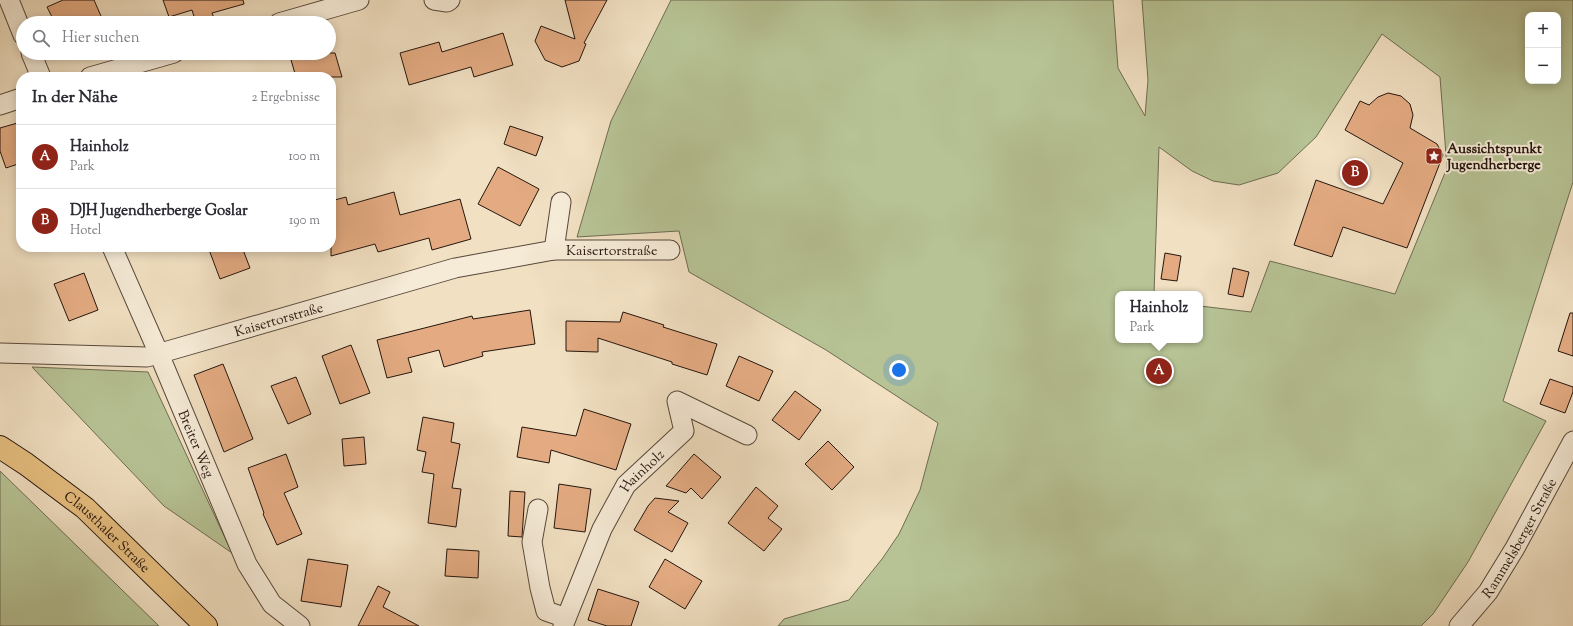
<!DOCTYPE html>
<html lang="de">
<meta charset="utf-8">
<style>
body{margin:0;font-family:"Sorts Mill Goudy",serif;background:#f7f7f7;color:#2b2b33}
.controls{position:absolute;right:12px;top:12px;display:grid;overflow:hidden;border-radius:8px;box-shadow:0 2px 10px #0003}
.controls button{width:36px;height:36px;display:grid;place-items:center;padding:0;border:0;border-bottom:1px solid #e1e1e2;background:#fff;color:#2b2b33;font:20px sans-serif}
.you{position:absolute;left:899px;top:370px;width:14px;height:14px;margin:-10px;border:3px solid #fff;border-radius:50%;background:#1a73e8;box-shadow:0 0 0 6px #1a73e833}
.badge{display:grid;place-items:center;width:26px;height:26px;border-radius:50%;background:#8f2418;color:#fff;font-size:13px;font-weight:700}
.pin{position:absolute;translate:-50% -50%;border:2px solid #fff;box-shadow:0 1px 4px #0006}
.popup{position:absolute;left:1115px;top:291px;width:88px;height:52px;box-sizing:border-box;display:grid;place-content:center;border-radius:8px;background:#fff;filter:drop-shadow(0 1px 3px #0005);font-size:13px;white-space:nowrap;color:#7c7c81}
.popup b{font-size:15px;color:#2b2b33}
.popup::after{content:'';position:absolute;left:50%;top:100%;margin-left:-8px;border:8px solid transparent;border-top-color:#fff}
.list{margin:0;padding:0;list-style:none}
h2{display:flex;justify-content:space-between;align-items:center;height:52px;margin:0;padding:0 16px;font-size:17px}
h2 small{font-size:13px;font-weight:400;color:#7c7c81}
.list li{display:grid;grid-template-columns:26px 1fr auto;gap:12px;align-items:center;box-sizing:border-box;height:64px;padding:0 16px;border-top:1px solid #e1e1e2}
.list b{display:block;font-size:15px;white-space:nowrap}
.list p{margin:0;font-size:13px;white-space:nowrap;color:#7c7c81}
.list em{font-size:13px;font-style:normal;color:#7c7c81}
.icon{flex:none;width:22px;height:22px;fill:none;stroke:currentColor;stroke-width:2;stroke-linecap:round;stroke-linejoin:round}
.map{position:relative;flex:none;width:1573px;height:626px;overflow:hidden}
.search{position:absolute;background:#fff;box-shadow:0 2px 10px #0003;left:16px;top:16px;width:320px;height:44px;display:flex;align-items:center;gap:10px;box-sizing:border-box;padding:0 14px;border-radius:22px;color:#7c7c81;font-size:15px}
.panel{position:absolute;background:#fff;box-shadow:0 2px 10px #0003;left:16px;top:72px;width:320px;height:180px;border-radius:16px}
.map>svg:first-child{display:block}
.green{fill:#b7c395;stroke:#6e6c52;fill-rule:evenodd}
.building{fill:#e4ab82;stroke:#24150e}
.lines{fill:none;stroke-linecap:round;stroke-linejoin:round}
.minor-casing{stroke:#57483b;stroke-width:21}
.primary-casing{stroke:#24150e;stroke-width:24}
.minor{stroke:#f6ebd7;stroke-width:19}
.primary{stroke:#e8c081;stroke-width:22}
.labels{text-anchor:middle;stroke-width:4;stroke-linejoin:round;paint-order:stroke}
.poi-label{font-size:14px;font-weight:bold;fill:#24150e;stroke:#f6ebd7;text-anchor:start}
.street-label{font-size:14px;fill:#24150e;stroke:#f6ebd7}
</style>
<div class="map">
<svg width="1573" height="626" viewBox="0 0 1573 626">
<rect width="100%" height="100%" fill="#f1e0c2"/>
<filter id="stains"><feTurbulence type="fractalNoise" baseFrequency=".005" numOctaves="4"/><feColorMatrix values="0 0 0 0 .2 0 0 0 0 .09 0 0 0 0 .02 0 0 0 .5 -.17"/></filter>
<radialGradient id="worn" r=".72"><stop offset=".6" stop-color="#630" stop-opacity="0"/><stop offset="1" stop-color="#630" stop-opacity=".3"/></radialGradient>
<g class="green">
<path d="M671 0H1113L1118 68 1145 116 1148 80 1142 0H1573V182L1503 401 1546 421 1468 562 1433 614 1421 626H778L784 619 849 600 882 559 899 534 920 490 938 423 826 350 689 272 679 231 577 237 611 121ZM1528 15H1558V81H1528ZM1382 34 1440 77 1447 168 1395 294 1270 261 1251 312 1200 306V340H1118V294H1154L1159 147 1192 171 1213 181 1239 185 1278 173 1316 137Z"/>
<path d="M32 367 148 372 232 553 164 506Z"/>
<path d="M0 471 159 626H0Z"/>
</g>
<g class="building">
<path d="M63 0H94L104 23H55L47 7Z"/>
<path d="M163 0H243L244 4 212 13 214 18 196 23 192 10 169 17Z"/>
<path d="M565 0H607L584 43 586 44 579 61 562 67 545 60 535 41 541 26 575 39Z"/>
<path d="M503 33 513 65 474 77 471 67 409 85 400 53 439 42 442 52Z"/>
<path d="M289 53H335L342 77H296Z"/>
<path d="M1388 93 1401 96 1410 104 1413 115 1410 128 1437 144 1443 155 1407 248 1343 227 1332 257 1294 245 1316 180 1383 204 1403 163 1345 130 1360 101 1369 105 1378 97Z"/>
<path d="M21 122V163L6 168 0 151V128Z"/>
<path d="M510 126 543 137 536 156 504 144Z"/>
<path d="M498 167 539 189 520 226 478 204Z"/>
<path d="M394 192 400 215 460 199 471 239 432 250 429 238 378 252 375 244 331 256V201L346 197 348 205Z"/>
<path d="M208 247H242L250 268 220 279Z"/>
<path d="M1165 253 1181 256 1177 281 1161 279Z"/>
<path d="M1233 268 1249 272 1243 297 1228 294Z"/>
<path d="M84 273 98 310 69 321 54 284Z"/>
<path d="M530 310 535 344 482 352 483 356 444 367 439 350 408 358 412 372 387 378 377 340 472 316 473 319Z"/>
<path d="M623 312 664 325 663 327 717 344 707 375 672 364V362L598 338V352L566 351V321L620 322Z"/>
<path d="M1570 313H1573V356L1558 351Z"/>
<path d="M351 345 370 393 340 404 322 356Z"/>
<path d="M739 356 773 371 759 401 726 386Z"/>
<path d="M223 364 253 439 224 452 194 375Z"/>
<path d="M296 377 311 414 288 424 271 386Z"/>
<path d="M1550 379 1573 387V392L1565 413 1540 404Z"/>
<path d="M795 391 821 410 799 440 772 420Z"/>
<path d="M584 409 631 424 616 470 551 450 549 463 517 457 522 427 576 436Z"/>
<path d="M423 417 454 423 451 442 460 444 452 488 461 489 456 527 428 523 434 474 422 472 426 452 417 450Z"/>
<path d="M364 437 366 464 344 466 342 439Z"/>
<path d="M828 441 854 467 832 490 805 464Z"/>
<path d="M286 454 298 487 284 493 302 534 277 545 263 514 264 513 248 468Z"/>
<path d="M694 454 721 477 702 499 691 488 686 493 666 486Z"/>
<path d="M559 484 591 489 585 532 554 528Z"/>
<path d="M756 487 778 506 768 518 782 529 764 551 728 523Z"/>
<path d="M510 491 525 492 522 537 508 536Z"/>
<path d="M655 498 679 501 668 512 688 523 672 552 634 530 648 506Z"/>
<path d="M447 549 479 551 478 578 445 576Z"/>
<path d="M308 559 348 565 341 607 301 601Z"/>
<path d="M665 559 702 581 685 609 649 587Z"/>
<path d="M378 586 390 592 383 607 419 626H358Z"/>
<path d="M598 589 639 602 631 626H607L588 620Z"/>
</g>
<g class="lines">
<g class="minor-casing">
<g id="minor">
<path d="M9 0 23 35"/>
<path d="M434 0 447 2 450 0"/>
<path d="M279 23 359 0"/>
<path d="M31 53 41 77"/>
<path d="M90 77 174 53"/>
<path d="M0 105 21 98"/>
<path id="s1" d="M112 247 159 354 247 564 272 604 300 626"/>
<path d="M554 250 561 202"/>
<path id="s2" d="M0 353 147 357 455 268 554 250H670"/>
<path d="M538 509 532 542 540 588 546 611 566 618"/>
<path id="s3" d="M563 626 602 529 626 485 684 431 677 401 747 435"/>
<path id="s4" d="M1459 626 1488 592 1515 548 1573 441"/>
</g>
</g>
<g class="primary-casing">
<g id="primary">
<path id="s5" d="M0 447 26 464 85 508 206 626"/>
</g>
</g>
<use href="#minor" class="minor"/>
<use href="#primary" class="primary"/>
</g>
<defs>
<g id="sight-square" transform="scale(0.9)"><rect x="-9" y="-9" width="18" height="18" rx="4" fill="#8f2418" stroke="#f6ebd7"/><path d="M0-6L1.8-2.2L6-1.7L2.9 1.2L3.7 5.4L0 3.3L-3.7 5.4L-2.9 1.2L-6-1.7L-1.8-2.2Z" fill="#fff"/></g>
</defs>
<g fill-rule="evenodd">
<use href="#sight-square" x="1434" y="156"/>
</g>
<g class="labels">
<g class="poi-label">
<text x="1447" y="153">Aussichtspunkt<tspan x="1447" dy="16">Jugendherberge</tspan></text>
</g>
<g class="street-label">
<text dy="5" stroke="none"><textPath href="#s2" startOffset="626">Kaisertorstraße</textPath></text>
<text dy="5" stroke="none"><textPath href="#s2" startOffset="284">Kaisertorstraße</textPath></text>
<text dy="5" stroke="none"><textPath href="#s1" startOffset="214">Breiter Weg</textPath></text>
<text dy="5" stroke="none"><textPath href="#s3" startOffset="176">Hainholz</textPath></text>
<text dy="5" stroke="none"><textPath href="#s5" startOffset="137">Clausthaler Straße</textPath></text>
<text dy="5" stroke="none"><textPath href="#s4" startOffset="107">Rammelsberger Straße</textPath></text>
</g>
</g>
<rect width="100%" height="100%" filter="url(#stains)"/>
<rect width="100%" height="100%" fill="url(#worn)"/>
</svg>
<div class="controls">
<button>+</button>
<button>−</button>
</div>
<div class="you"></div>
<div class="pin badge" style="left:1159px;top:371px">A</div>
<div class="popup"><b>Hainholz</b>Park</div>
<div class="pin badge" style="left:1355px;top:173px">B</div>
<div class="search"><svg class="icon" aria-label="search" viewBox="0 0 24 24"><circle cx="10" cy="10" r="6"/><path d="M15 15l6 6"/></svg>Hier suchen</div>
<section class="panel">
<h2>In der Nähe<small>2 Ergebnisse</small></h2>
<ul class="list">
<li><span class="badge">A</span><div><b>Hainholz</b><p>Park</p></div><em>100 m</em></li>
<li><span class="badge">B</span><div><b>DJH Jugendherberge Goslar</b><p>Hotel</p></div><em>190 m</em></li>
</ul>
</section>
</div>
